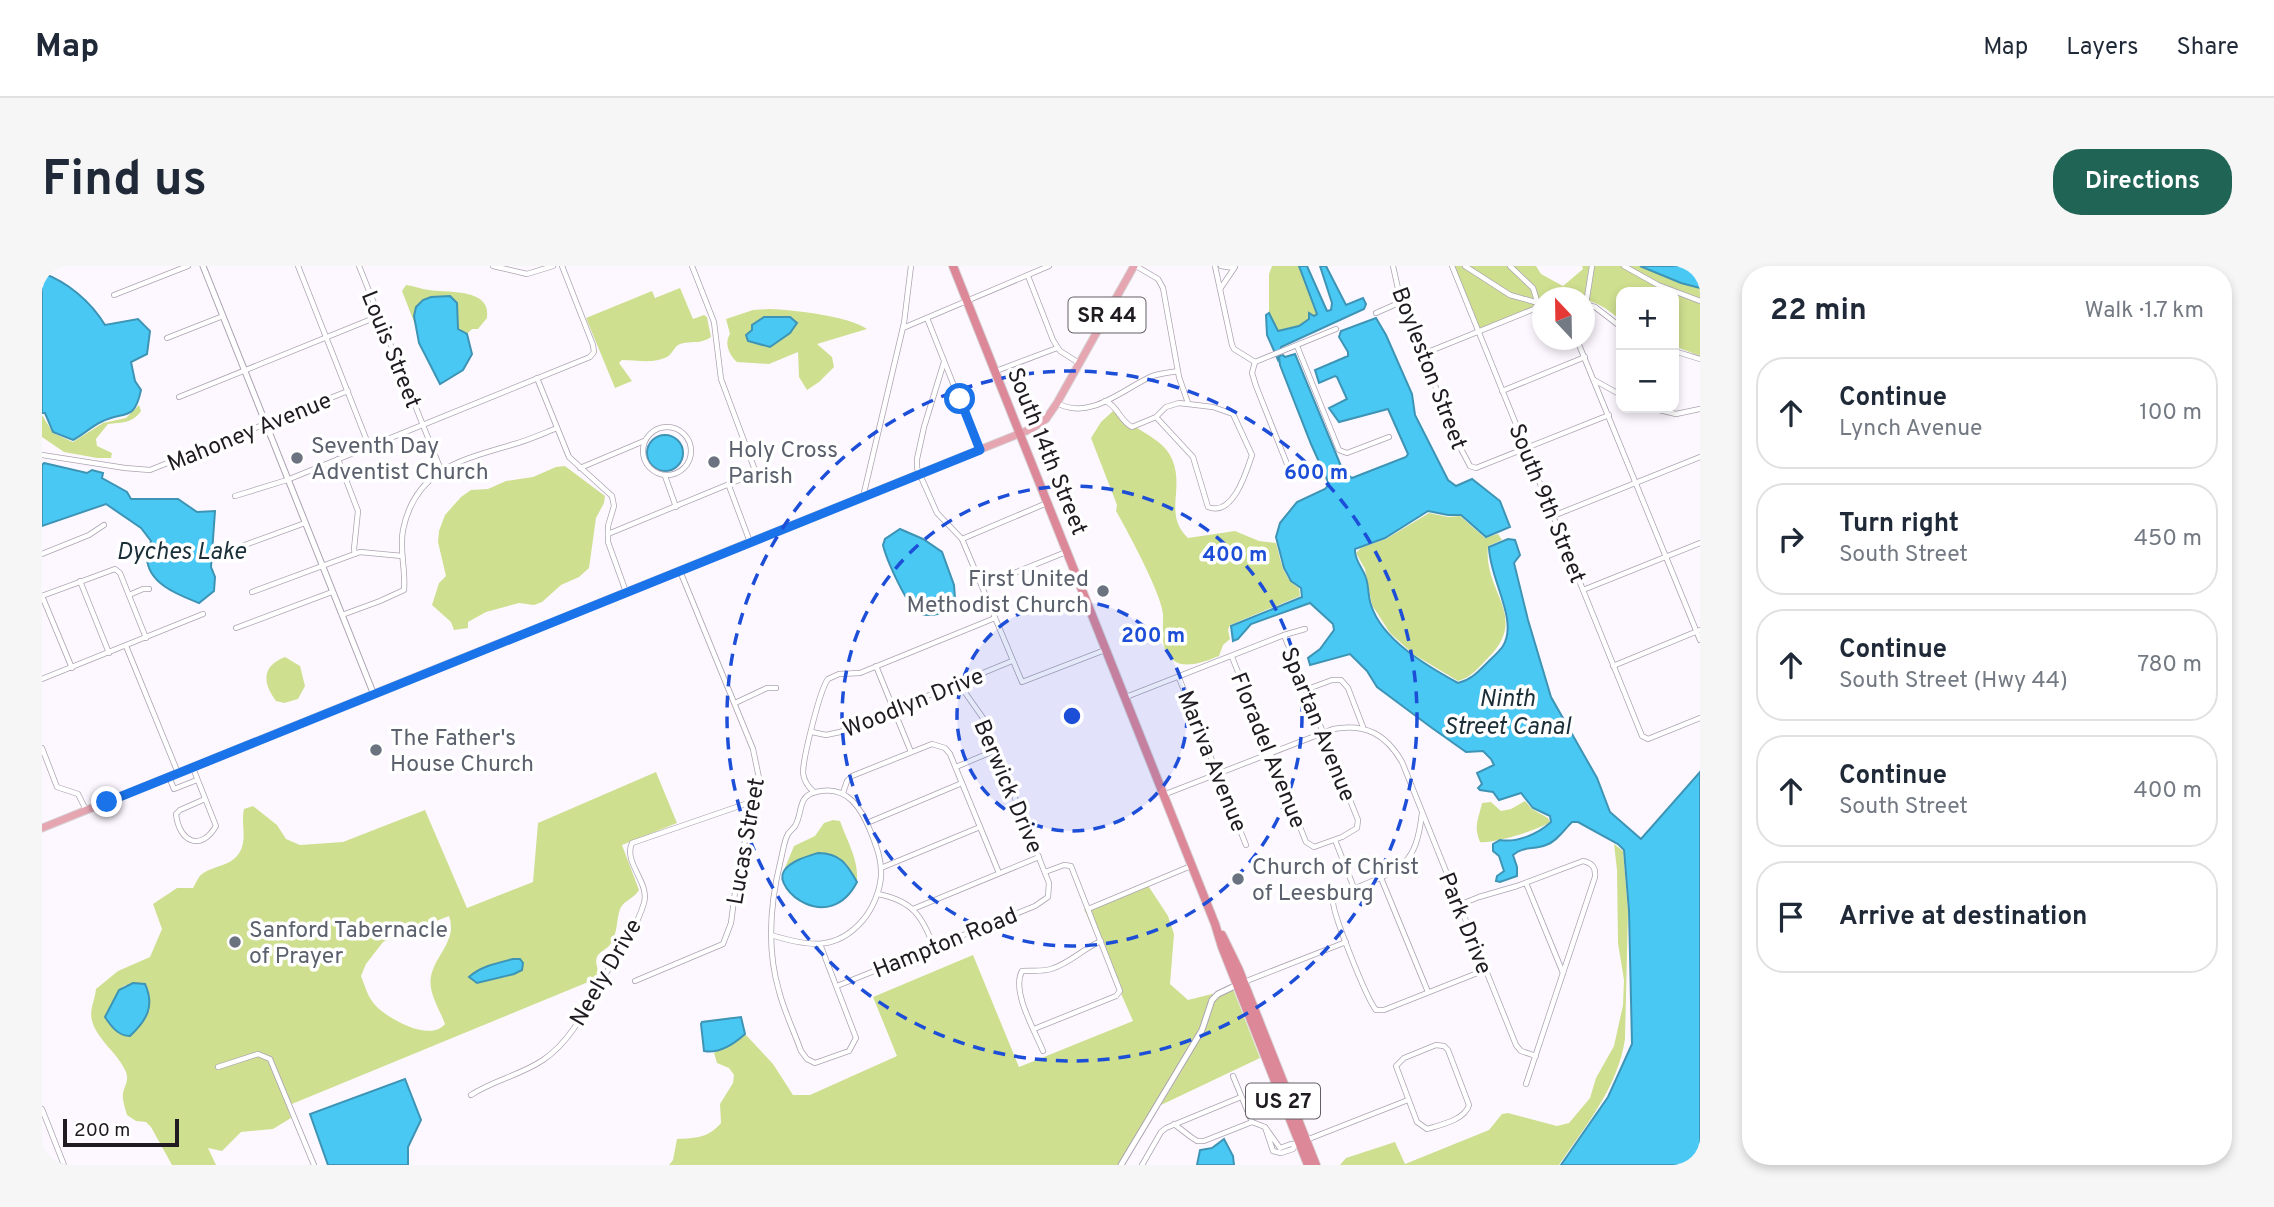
<!DOCTYPE html>
<meta charset="utf-8">
<style>
body{margin:0;font-family:Overpass,sans-serif;background:#f6f6f7;color:#1f2937}
.controls{position:absolute;right:21px;top:21px;display:grid;overflow:hidden;border-radius:14px;box-shadow:0 4px 10px #0003}
.controls button{width:63px;height:63px;display:grid;place-items:center;padding:0;border:0;border-bottom:2px solid #e0e1e3;background:#fff;color:#1f2937;font:35px sans-serif}
.compass{position:absolute;left:1490px;top:21px;width:63px;height:63px;border-radius:50%;background:#fff;box-shadow:0 4px 10px #0003;rotate:338deg}
.scale{position:absolute;left:21px;bottom:18px;width:116px;box-sizing:border-box;padding-left:7px;border:4px solid #1f1b21;border-top:0;font-size:19px;line-height:24px;white-space:nowrap;color:#1f1b21;-webkit-text-stroke:5px #fff;paint-order:stroke}
.stop{position:absolute;width:21px;height:21px;margin:-16px;border:5px solid #1a73e8;border-radius:50%;background:#fff}
.stop.end{background:#1a73e8;border-color:#fff;box-shadow:0 2px 7px #0008}
.list{margin:0;padding:0;list-style:none}
h2{display:flex;justify-content:space-between;align-items:center;height:91px;margin:0;padding:0 28px;font-size:30px}
h2 small{font-size:23px;font-weight:400;color:#747a83}
.list li{display:grid;grid-template-columns:46px 1fr auto;gap:21px;align-items:center;box-sizing:border-box;height:112px;margin:0 14px 14px;padding:0 14px;border:2px solid #e0e1e3;border-radius:28px}
.list b{display:block;font-size:26px;white-space:nowrap}
.list p{margin:0;font-size:23px;white-space:nowrap;color:#747a83}
.list em{font-size:23px;font-style:normal;color:#747a83}
.icon{flex:none;width:38px;height:38px;fill:none;stroke:currentColor;stroke-width:2;stroke-linecap:round;stroke-linejoin:round}
.map{position:relative;flex:none;width:1658px;height:899px;overflow:hidden;border-radius:28px}
header{display:flex;align-items:center;gap:42px;box-sizing:border-box;height:98px;padding:0 35px;background:#fff;border-bottom:2px solid #e0e1e3}
header strong{font-size:33px}
nav{display:flex;gap:38px;margin-inline-start:auto;font-size:24px}
.intro{display:flex;align-items:center;justify-content:space-between;box-sizing:border-box;height:168px;padding:0 42px}
h1{margin:0;font-size:49px}
.button{padding:18px 32px;border-radius:28px;background:#206456;color:#fff;font-size:24px;font-weight:700}
main{display:flex;gap:42px;padding:0 42px}
aside{flex:1;background:#fff;border-radius:28px;box-shadow:0 4px 10px #0003}
.map>svg:first-child{display:block}
.green{fill:#cedf90;fill-rule:evenodd}
.water{fill:#4ac8f4;stroke:#3d94b5;stroke-width:2}
.lines{fill:none;stroke-linecap:round;stroke-linejoin:round}
.minor-casing{stroke:#ada3b2;stroke-width:6}
.tertiary-casing{stroke:#ada3b2;stroke-width:7}
.primary-casing{stroke:#d7d6d7;stroke-width:9}
.trunk-casing{stroke:#d7d6d7;stroke-width:10}
.minor{stroke:#fff;stroke-width:4.5}
.tertiary{stroke:#fff;stroke-width:5}
.primary{stroke:#e5a6b2;stroke-width:7}
.trunk{stroke:#dc8898;stroke-width:8}
.route{stroke:#1a73e8;stroke-width:9}
.ring{fill:none;stroke:#1d4ed8;stroke-width:3.5;stroke-dasharray:12 9}
.worship-dot{fill:#6b7280;stroke:#fff;stroke-width:2.5}
.labels{text-anchor:middle;stroke-width:7;stroke-linejoin:round;paint-order:stroke}
.shield{fill:#fff;stroke:#625f64;stroke-width:2}
.shield-label{font-size:21px;font-weight:bold;fill:#1f1b21}
.street-label{font-size:23px;fill:#1f1b21;stroke:#fff}
.worship-label{font-size:23px;fill:#5b616d;stroke:#fff;text-anchor:start}
.water-label{font-size:24px;font-style:italic;fill:#1a2f38;stroke:#fff}
.centre{fill:#1d4ed8;stroke:#fff;stroke-width:3.5}
.ring-label{font-size:21px;text-anchor:middle;font-weight:bold;fill:#1d4ed8;stroke:#fff;stroke-width:7;stroke-linejoin:round;paint-order:stroke}
</style>
<header>
<strong>Map</strong>
<nav><a>Map</a><a>Layers</a><a>Share</a></nav>
</header>
<div class="intro"><h1>Find us</h1><a class="button">Directions</a></div>
<main>
<div class="map">
<svg width="1658" height="899" viewBox="0 0 1658 899">
<rect width="100%" height="100%" fill="#fdf8ff"/>
<g class="green">
<path d="M1230 0H1257L1275 48 1272 50 1268 48 1267 53 1257 60 1236 65 1227 47V8Z"/>
<path d="M1410 0H1494L1499 8 1521 20 1541 3 1540 0H1598L1639 17 1658 22V90L1632 80V26H1579V55C1552 29 1536 32 1500 32V39L1438 65Z"/>
<path d="M364 19C372 20 379 23 387 24 406 27 450 22 445 52L436 63H430L425 68 420 67 415 59 416 42 408 30 389 31 372 50 374 61 360 25Z"/>
<path d="M638 22 651 53 662 49 665 51 669 71C659 78 652 75 642 77 632 78 632 87 625 91 611 98 595 94 580 94L577 97 590 115 573 122 544 52 610 25 613 32Z"/>
<path d="M728 43C751 44 807 50 825 63L775 78 790 91 792 101 777 116 765 124 757 111 756 86 727 98 695 96C687 89 682 77 688 68L684 53 711 44ZM722 51H748L754 59 750 61 748 67 724 81 717 76 706 75 704 69 710 64V59Z"/>
<path d="M97 139 99 145C90 158 80 156 66 158L54 173 55 180 70 187 69 192H55L22 186 0 171V149L11 167 31 176 61 157 84 152Z"/>
<path d="M1071 145C1088 162 1121 171 1130 193 1143 223 1121 248 1146 272L1193 265 1217 275 1234 277C1239 295 1241 313 1257 322L1258 330 1188 359 1186 364 1188 373 1181 379 1177 390C1165 395 1142 404 1131 394 1116 381 1122 363 1121 348 1120 329 1085 264 1074 245L1075 239 1049 172 1059 156Z"/>
<path d="M523 200 563 230 562 237 554 252 547 302 537 311 519 319 500 336 492 339 477 337 444 346 426 356V362L412 364 409 356 390 339 397 317 404 310 396 276 397 265 403 249 419 231 429 224 446 223 464 215 491 211 514 201Z"/>
<path d="M1387 247 1406 251 1418 250 1443 272 1456 268 1460 274 1446 280C1441 327 1488 350 1446 392 1436 402 1430 411 1416 415L1371 388 1348 367 1330 339 1323 303 1314 287 1319 282 1344 273Z"/>
<path d="M243 391 258 400 263 420 256 433 242 437 234 435C220 416 220 400 243 391Z"/>
<path d="M614 506 635 557 580 579 597 624C593 632 582 634 578 643 574 655 576 669 567 680 563 684 557 686 555 691 552 698 558 704 556 712L245 840 249 852 231 863 199 866 180 885 166 882 174 899H130L109 861 104 856 94 855 85 849C83 842 80 834 81 827 83 819 87 814 84 806 76 787 56 775 50 755 47 744 53 734 54 723L76 705 108 691 120 663 111 638 135 622H151C154 617 156 611 160 608 174 598 193 601 200 581 204 569 199 555 202 543L211 540 235 559 244 573 258 579 301 576 383 544 425 642 491 616 496 557ZM407 650C417 679 384 694 389 722 391 734 399 747 403 758 388 776 348 754 334 740 326 732 323 720 319 710L324 698 341 676ZM83 719 108 730 107 737 84 770 74 765 63 751 77 724Z"/>
<path d="M1483 535 1490 543 1506 552 1508 556C1497 564 1450 578 1438 576 1431 560 1437 552 1440 537L1449 536 1459 545 1469 543Z"/>
<path d="M791 554 798 555C805 575 817 594 815 616L804 597 762 591 742 604 752 580 773 570 782 557Z"/>
<path d="M1572 578 1581 585 1586 645 1583 773C1576 821 1544 859 1517 899H1298L1304 892 1353 876 1363 898 1447 864 1460 848 1466 847 1515 860 1527 857 1548 832 1554 812 1572 780 1581 739 1582 714 1576 677 1575 604Z"/>
<path d="M1105 618 1126 650 1132 668 1128 718 1146 734 1174 727 1169 732 1158 763 1077 899H627L631 894 635 873C654 872 666 872 679 857L678 838 691 817 692 809 687 802 675 797 672 787 703 768 731 798 751 829H768L855 790 831 731 931 689 977 801 1091 755 1042 643Z"/>
<path d="M1191 723 1218 792 1119 839 1162 766 1172 735 1175 731Z"/>
</g>
<g class="water">
<path d="M1257 0H1265L1285 45 1289 44 1290 37 1278 0H1284L1304 39 1321 32 1324 38 1322 43 1239 81 1236 94 1225 69 1224 49 1227 47 1236 65 1257 60 1267 53V47L1272 50 1275 48Z"/>
<path d="M1598 0H1658V22L1639 17Z"/>
<path d="M0 7C26 16 49 36 63 59L96 53 108 65 105 88 89 96 93 115 99 124C92 157 82 144 59 156 50 160 41 169 31 174L11 166 3 147H0Z"/>
<path d="M408 30 415 37 416 63 425 68 430 88 421 104 398 118 377 77 372 50 374 41 381 34 389 31Z"/>
<path d="M722 51H748L755 57 748 67 728 81 706 75 704 69 710 64V59Z"/>
<path d="M1334 52 1344 69 1370 128 1373 149 1406 214 1414 220 1430 213 1458 235 1468 261 1444 271 1419 249H1406L1386 245 1343 272 1313 283C1312 294 1321 302 1324 312 1327 321 1326 331 1329 339 1340 374 1385 400 1416 417 1429 414 1436 406 1446 396 1451 391 1457 386 1461 380 1477 354 1447 312 1447 281L1466 273 1473 274 1478 289 1472 297 1486 354 1509 431 1555 512 1568 546 1599 573 1658 506V899H1519L1566 831 1590 778 1587 645 1582 584 1576 578 1536 556H1530C1522 564 1514 576 1504 579 1492 584 1481 580 1471 589L1475 601V610L1458 616 1454 615 1455 610 1462 605 1457 590 1451 585V578L1458 574C1475 577 1496 568 1509 556L1508 550 1491 542 1479 527 1457 534 1451 526 1438 524 1436 522 1440 518 1435 507 1452 499 1449 493 1441 485 1424 486 1390 462 1335 421 1325 405 1308 388 1268 399 1266 392 1278 383 1292 364 1291 358 1268 337 1209 358 1196 373 1191 375 1189 360 1260 331 1259 322 1249 315 1242 302 1234 271 1238 257 1255 236 1283 223 1287 218 1269 178 1238 99 1237 90 1241 89 1243 91 1253 88 1301 205 1310 212 1364 191 1366 188 1346 143 1297 156 1287 142 1305 133 1295 111 1293 110 1277 117 1273 104 1306 90V86L1297 71 1299 65Z"/>
<circle cx="623" cy="187" r="18"/>
<path d="M2 197 45 207 50 204 61 207 60 212 85 226 89 233H136L155 246 173 245 169 301 173 311 172 325 157 337C137 329 106 318 105 292 105 286 108 280 109 275L99 262 64 238 0 260V199Z"/>
<path d="M858 263 881 273 900 286 912 319 913 332 908 344C899 347 888 351 879 348 866 344 844 292 841 279L843 273Z"/>
<path d="M776 587C798 587 805 598 815 616 787 670 730 623 742 605 748 595 766 590 776 587Z"/>
<path d="M471 693H478L481 697 480 704 472 708 435 717 427 711C439 700 456 697 471 693Z"/>
<path d="M91 717 103 718C113 740 105 754 88 770 76 770 69 760 63 751L77 724Z"/>
<path d="M699 751 703 768C692 778 678 788 662 785L659 758 660 756Z"/>
<path d="M363 813 379 854 366 881V899H286L268 848Z"/>
<path d="M1182 873 1191 890 1192 899H1155L1158 884 1170 882Z"/>
</g>
<g class="lines">
<g class="minor-casing">
<g id="minor">
<path d="M256 0 327 180"/>
<path d="M317 0 399 204"/>
<path d="M451 0 485 8 511 0"/>
<path d="M1094 0 1116 13 1121 22 1137 111 1146 137"/>
<path d="M1173 0 1190 79 1192 83 1213 96"/>
<path d="M1179 0 1192 2"/>
<path d="M1351 0 1359 36 1418 181 1428 200 1434 202 1567 149"/>
<path d="M1410 0 1600 470 1606 473 1658 452"/>
<path d="M1423 0 1468 29 1500 38"/>
<path d="M1582 0 1616 19 1658 35"/>
<path d="M986 10 1011 74 1018 85 1037 97"/>
<path d="M1178 23 1193 1"/>
<path d="M72 29 146 0"/>
<path d="M1542 38 1553 41 1579 61"/>
<path d="M1544 38 1550 0"/>
<path d="M1334 47 1359 36"/>
<path d="M885 52 937 183"/>
<path d="M861 62 1007 0"/>
<path d="M125 72 181 50"/>
<path d="M1535 74 1658 374"/>
<path d="M1255 80 1297 184 1305 187 1347 171"/>
<path d="M1632 85 1658 93"/>
<path d="M1381 88 1492 43 1496 38 1491 22 1468 0"/>
<path d="M902 96 882 161 875 193V202L895 247 920 273 980 416 1063 384"/>
<path d="M1213 96 1210 107 1214 120 1245 198 1252 204"/>
<path d="M1213 96 1294 63"/>
<path d="M954 105 1015 82"/>
<path d="M495 112 527 191 570 230 572 240 566 260V276L584 326"/>
<path d="M1552 114 1579 129"/>
<path d="M1460 125 1543 91"/>
<path d="M137 131 337 50"/>
<path d="M1063 135C1075 139 1078 155 1090 161L1114 151 1124 141 1137 137 1171 141 1191 148 1210 189C1204 207 1191 251 1166 241L1151 191 1114 151"/>
<path d="M1015 137C1047 155 1080 124 1108 111 1117 107 1126 107 1136 105"/>
<path d="M1609 142 1634 148 1658 143"/>
<circle cx="625" cy="185" r="24"/>
<path d="M0 189 83 202 108 204 306 125"/>
<path d="M296 193 316 245 312 283 313 288"/>
<path d="M538 202 602 175"/>
<path d="M623 210 634 241"/>
<path d="M687 220 708 276"/>
<path d="M193 230 245 214 548 91 552 86 551 79 520 0"/>
<path d="M821 231 862 57 869 0"/>
<path d="M1511 250 1658 191"/>
<path d="M566 268 714 207 679 113 672 56 650 0"/>
<path d="M920 273 1005 237"/>
<path d="M189 284 263 257"/>
<path d="M0 288 47 269 62 259"/>
<path d="M38 315 67 387"/>
<path d="M940 320 1024 286"/>
<path d="M1541 324 1658 277"/>
<path d="M210 326 318 286 360 290"/>
<path d="M87 329 101 323H107"/>
<path d="M0 330 73 303 78 307 104 372"/>
<path d="M0 330 30 402"/>
<path d="M300 349 338 335 362 324C364 304 357 284 361 264 373 204 418 194 469 179 485 175 500 168 515 162"/>
<path d="M194 362 290 326"/>
<path d="M84 380 136 507"/>
<path d="M1190 391 1264 576 1272 581 1300 571 1315 562 1316 554 1242 369"/>
<path d="M834 400 869 486"/>
<path d="M1571 400 1658 364"/>
<path d="M1137 412 1204 579"/>
<path d="M0 413 161 348"/>
<path d="M1263 424 1290 414H1299L1306 422 1321 461"/>
<path d="M1084 431 1242 369 1263 363"/>
<path d="M693 437 725 422H734"/>
<path d="M770 466 784 469 798 466 970 395"/>
<path d="M0 482 15 521 36 528 44 544"/>
<path d="M914 501 954 484"/>
<path d="M151 502 174 560C159 586 137 576 134 548L138 544 163 533"/>
<path d="M127 511 132 523 155 514"/>
<path d="M772 526C766 521 762 515 761 507 761 492 778 423 786 413L797 408 818 407 953 352"/>
<path d="M801 527 805 515 810 510 890 478 903 482 908 488 957 607"/>
<path d="M1121 529 1291 463C1323 457 1344 468 1360 496L1474 779 1479 785 1494 790"/>
<path d="M1380 547C1374 598 1361 603 1316 621 1307 624 1298 627 1291 632 1288 643 1325 733 1334 744H1342L1443 704"/>
<path d="M825 557 920 517"/>
<path d="M1293 574 1312 622"/>
<path d="M839 602 938 561"/>
<path d="M1339 612 1386 726"/>
<path d="M1484 617 1521 707"/>
<path d="M836 628C871 635 880 650 892 681"/>
<path d="M1417 639 1437 631 1475 620 1541 595C1550 597 1554 601 1553 611L1484 818"/>
<path d="M871 643 997 591"/>
<path d="M1046 643 1149 600"/>
<path d="M729 669C765 680 794 686 821 654 831 642 838 625 839 610 840 595 835 582 830 569 820 543 806 518 774 526 755 530 761 547 753 560 751 563 748 565 746 568 742 575 741 585 739 593 728 637 724 681 737 725 742 745 752 765 759 785L765 793 773 797 807 785 814 772 778 678"/>
<path d="M593 715 681 678 689 657 695 611 717 512 711 483 638 305"/>
<path d="M1202 716 1304 676"/>
<path d="M795 720 993 640 1006 631 1007 617 941 452 917 418"/>
<path d="M992 763 1074 730 1078 725 1029 600 1022 599 1003 606"/>
<path d="M1394 779 1402 780 1406 784 1427 839C1423 854 1398 859 1385 863L1375 856 1354 800 1362 792Z"/>
<path d="M1001 785C993 765 969 725 980 705 990 704 999 706 1009 703 1027 698 1042 682 1059 675"/>
<path d="M176 801 216 788 228 793 272 899"/>
<path d="M1191 810 1210 856"/>
<path d="M429 829C452 814 479 809 501 794 528 776 543 745 558 717 573 691 593 667 602 637 608 616 581 597 590 577L712 535"/>
<path d="M0 843 22 899"/>
<path d="M1132 858 1149 871 1155 875H1162L1210 856 1223 861"/>
<path d="M1254 878 1251 883 1239 887 1231 885 1223 861 1238 882 1249 878H1254L1366 834"/>
<path d="M1100 899 1119 866 1124 862 1199 831"/>
</g>
</g>
<g class="tertiary-casing">
<g id="tertiary">
<path d="M161 0 332 429"/>
<path d="M1079 899 1160 764 1170 734 1176 728 1197 718"/>
</g>
</g>
<g class="primary-casing">
<path id="primary" d="M0 562 989 163 1004 153 1015 137 1092 0"/>
</g>
<g class="trunk-casing">
<g id="trunk">
<path d="M911 0 1173 658 1180 681 1266 899"/>
<path d="M1180 669 1197 704 1274 899"/>
</g>
</g>
<use href="#minor" class="minor"/>
<use href="#tertiary" class="tertiary"/>
<use href="#primary" class="primary"/>
<use href="#trunk" class="trunk"/>
</g>
<g class="lines">
<path class="route" d="M65 536 938 184 918 133"/>
</g>
<circle cx="1030" cy="450" r="115" fill="#1d4ed8" fill-opacity=".12"/>
<g class="ring">
<circle cx="1030" cy="450" r="115"/>
<circle cx="1030" cy="450" r="230"/>
<circle cx="1030" cy="450" r="345"/>
</g>
<g class="worship-dot">
<circle cx="255" cy="192" r="7"/>
<circle cx="672" cy="196" r="7"/>
<circle cx="1061" cy="325" r="7"/>
<circle cx="334" cy="484" r="7"/>
<circle cx="1196" cy="613" r="7"/>
<circle cx="193" cy="676" r="7"/>
</g>
<g class="labels">
<g class="shield">
<rect x="1026.5" y="31.5" width="77" height="35" rx="5"/>
<rect x="1204" y="817.5" width="74" height="35" rx="5"/>
</g>
<g class="shield-label">
<text x="1065" y="56">SR 44</text>
<text x="1241" y="842">US 27</text>
</g>
<g class="street-label">
<text transform="translate(350 83) rotate(68)" y="8">Louis Street</text>
<text transform="translate(1388 102) rotate(69)" y="8">Boyleston Street</text>
<text transform="translate(207 165) rotate(-22)" y="8">Mahoney Avenue</text>
<text transform="translate(1006 185) rotate(68)" y="8">South 14th Street</text>
<text transform="translate(1506 237) rotate(68)" y="8">South 9th Street</text>
<text transform="translate(871 436) rotate(-22)" y="8">Woodlyn Drive</text>
<text transform="translate(1277 458) rotate(68)" y="8">Spartan Avenue</text>
<text transform="translate(1227 484) rotate(68)" y="8">Floradel Avenue</text>
<text transform="translate(1171 495) rotate(68)" y="8">Mariva Avenue</text>
<text transform="translate(967 520) rotate(67)" y="8">Berwick Drive</text>
<text transform="translate(703 575) rotate(-80)" y="8">Lucas Street</text>
<text transform="translate(1424 657) rotate(68)" y="8">Park Drive</text>
<text transform="translate(903 676) rotate(-22)" y="8">Hampton Road</text>
<text transform="translate(563 706) rotate(-60)" y="8">Neely Drive</text>
</g>
<g class="worship-label">
<text x="269" y="187">Seventh Day<tspan x="269" dy="26">Adventist Church</tspan></text>
<text x="686" y="191">Holy Cross<tspan x="686" dy="26">Parish</tspan></text>
<text x="1047" y="320" text-anchor="end">First United<tspan x="1047" dy="26">Methodist Church</tspan></text>
<text x="348" y="479">The Father's<tspan x="348" dy="26">House Church</tspan></text>
<text x="1210" y="608">Church of Christ<tspan x="1210" dy="26">of Leesburg</tspan></text>
<text x="207" y="671">Sanford Tabernacle<tspan x="207" dy="26">of Prayer</tspan></text>
</g>
<g class="water-label">
<text x="139" y="293">Dyches Lake</text>
<text x="1465" y="440">Ninth<tspan x="1465" dy="28">Street Canal</tspan></text>
</g>
</g>
<circle cx="1030" cy="450" r="10" class="centre"/>
<g class="ring-label">
<text x="1274" y="213">600 m</text>
<text x="1193" y="295">400 m</text>
<text x="1111" y="376">200 m</text>
</g>
</svg>
<div class="controls">
<button>+</button>
<button>−</button>
</div>
<svg class="compass" viewBox="-18 -18 36 36"><path d="M0-13l5 13h-10z" fill="#e53935"/><path d="M0 13l5-13h-10z" fill="#747a83"/></svg>
<div class="scale">200 m</div>
<div class="stop" style="left:918px;top:133px"></div>
<div class="stop end" style="left:65px;top:536px"></div>
</div>
<aside>
<h2>22 min<small>Walk · 1.7 km</small></h2>
<ul class="list">
<li><svg class="icon" aria-label="ahead" viewBox="0 0 24 24"><path d="M12 20V5M6 11l6-6 6 6"/></svg><div><b>Continue</b><p>Lynch Avenue</p></div><em>100 m</em></li>
<li><svg class="icon" aria-label="right" viewBox="0 0 24 24"><path d="M7 20v-9h11M14 6l5 5-5 5"/></svg><div><b>Turn right</b><p>South Street</p></div><em>450 m</em></li>
<li><svg class="icon" aria-label="ahead" viewBox="0 0 24 24"><path d="M12 20V5M6 11l6-6 6 6"/></svg><div><b>Continue</b><p>South Street (Hwy 44)</p></div><em>780 m</em></li>
<li><svg class="icon" aria-label="ahead" viewBox="0 0 24 24"><path d="M12 20V5M6 11l6-6 6 6"/></svg><div><b>Continue</b><p>South Street</p></div><em>400 m</em></li>
<li><svg class="icon" aria-label="arrive" viewBox="0 0 24 24"><path d="M6 21V4h12l-3 4 3 4H6"/></svg><div><b>Arrive at destination</b></div></li>
</ul>
</aside>
</main>
